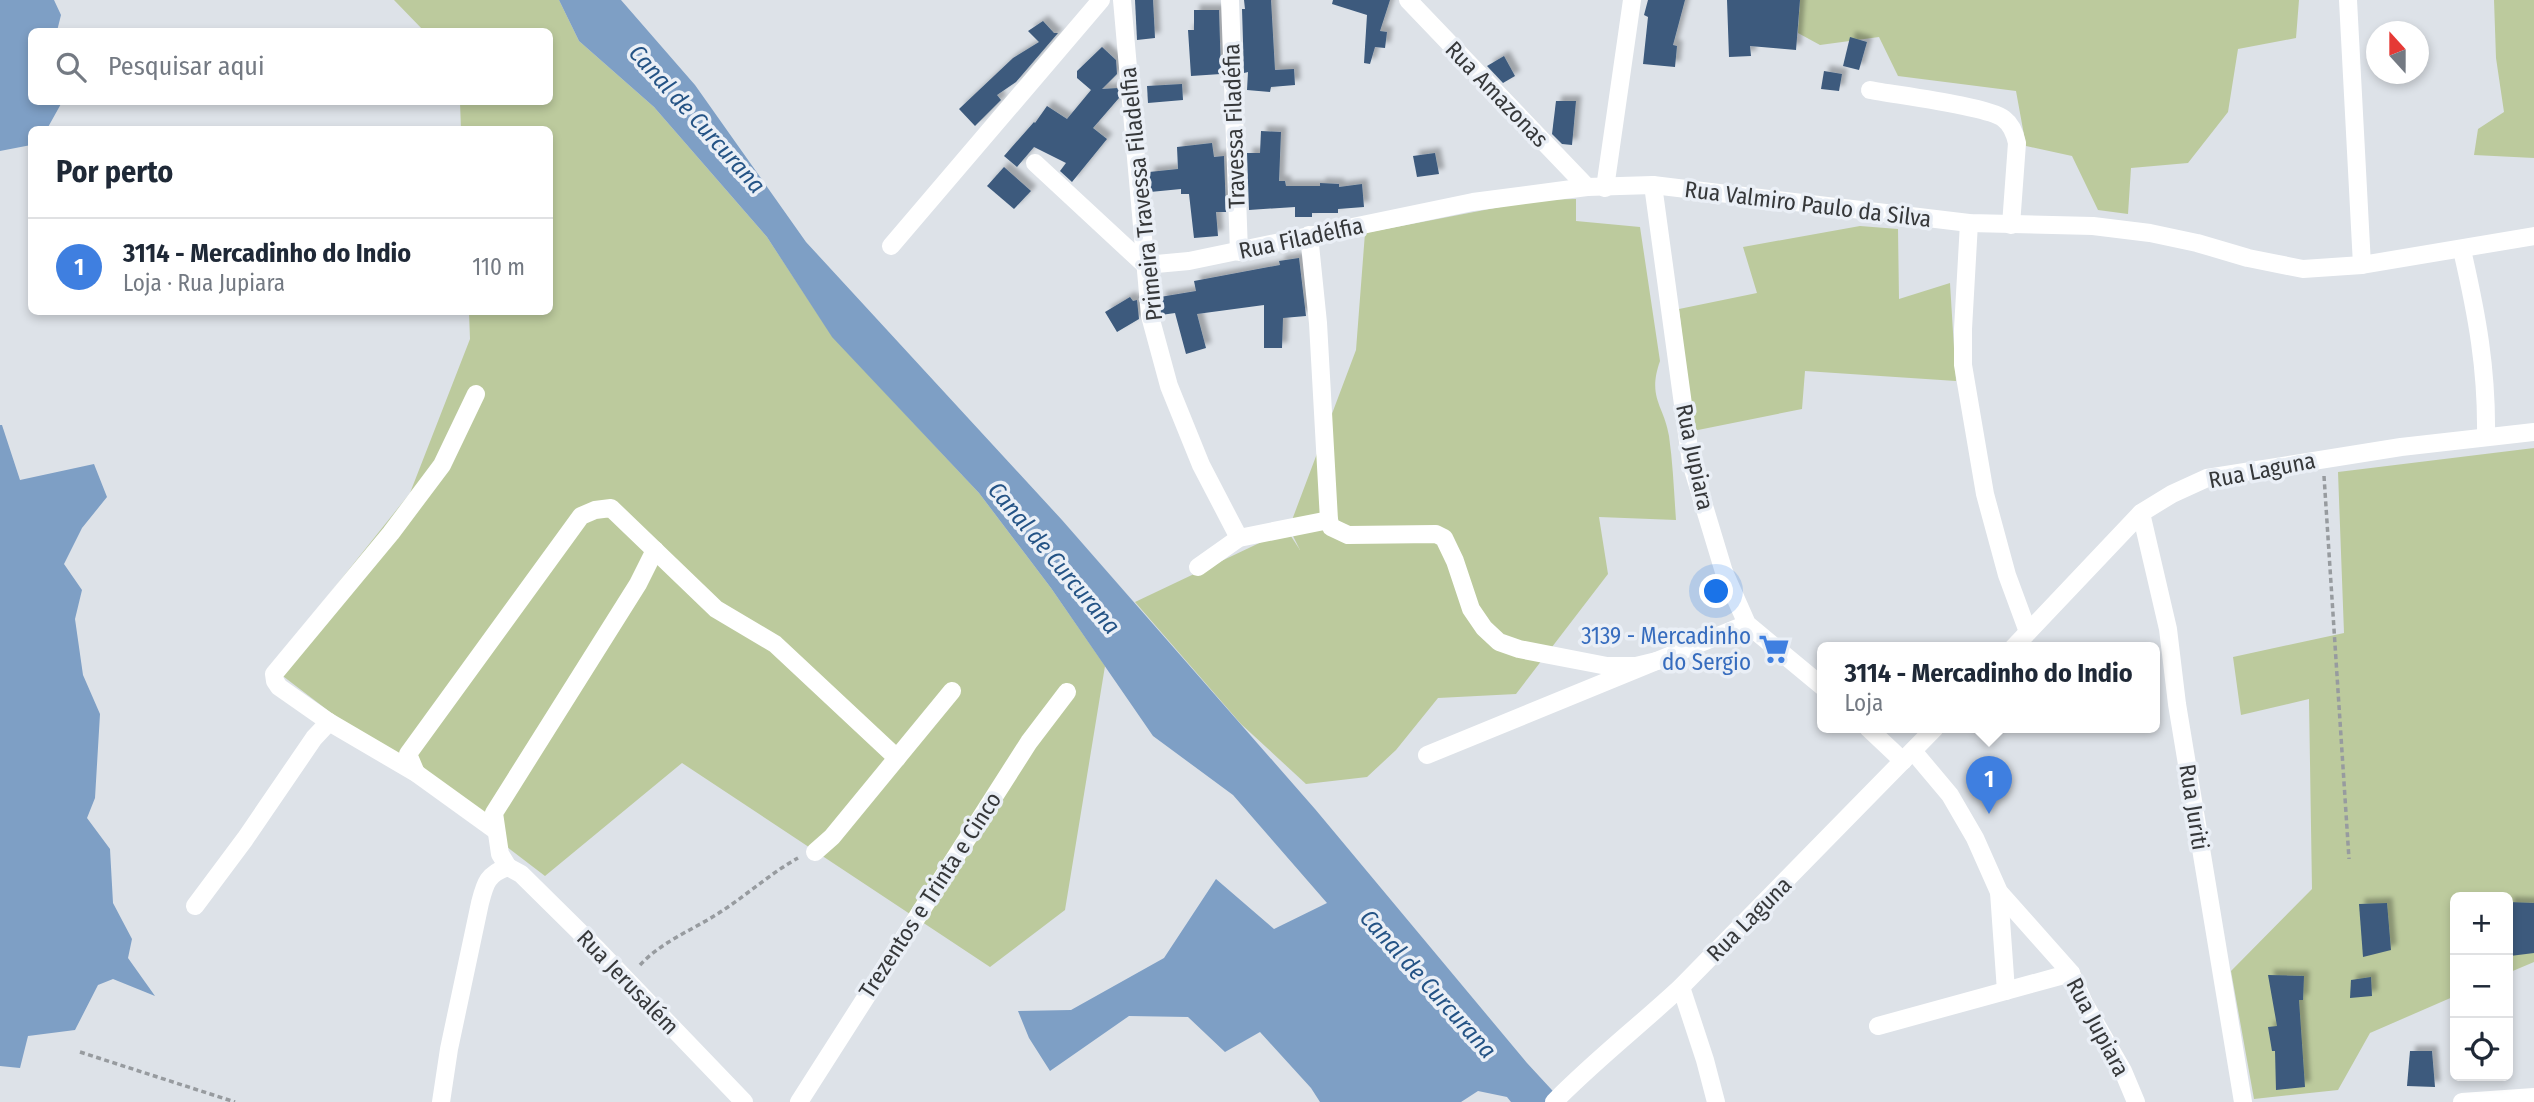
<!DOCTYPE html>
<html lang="pt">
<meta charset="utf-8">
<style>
body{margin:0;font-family:"Fira Sans Condensed",sans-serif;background:#f2f2f3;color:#1f2937}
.controls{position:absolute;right:21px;bottom:21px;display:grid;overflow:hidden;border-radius:10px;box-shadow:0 4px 10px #0003}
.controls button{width:63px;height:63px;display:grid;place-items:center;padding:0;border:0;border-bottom:2px solid #e0e1e3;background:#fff;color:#1f2937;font:35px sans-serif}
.compass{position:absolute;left:2366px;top:21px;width:63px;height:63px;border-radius:50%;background:#fff;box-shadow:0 4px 10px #0003;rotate:339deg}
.you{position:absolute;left:1717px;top:592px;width:24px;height:24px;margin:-18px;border:5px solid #fff;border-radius:50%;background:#1a73e8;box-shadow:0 0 0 10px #1a73e833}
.badge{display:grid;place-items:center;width:46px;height:46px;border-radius:50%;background:#0b8043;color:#fff;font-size:23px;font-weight:700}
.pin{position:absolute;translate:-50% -58px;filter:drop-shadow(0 2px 4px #0008)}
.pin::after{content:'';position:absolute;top:37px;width:24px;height:21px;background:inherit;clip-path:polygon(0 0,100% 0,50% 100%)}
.popup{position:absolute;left:1817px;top:642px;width:343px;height:91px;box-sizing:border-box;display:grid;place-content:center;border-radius:10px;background:#fff;filter:drop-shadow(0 2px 5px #0005);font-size:23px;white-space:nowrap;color:#747a83}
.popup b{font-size:26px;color:#1f2937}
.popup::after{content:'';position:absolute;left:50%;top:100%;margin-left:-14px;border:14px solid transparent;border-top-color:#fff}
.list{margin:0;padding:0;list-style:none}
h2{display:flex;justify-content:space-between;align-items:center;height:91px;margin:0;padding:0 28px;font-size:30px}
h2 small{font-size:23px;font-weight:400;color:#747a83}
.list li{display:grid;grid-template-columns:46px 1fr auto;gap:21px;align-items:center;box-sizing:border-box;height:98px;padding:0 28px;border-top:2px solid #e0e1e3}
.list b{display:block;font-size:26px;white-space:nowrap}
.list p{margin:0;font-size:23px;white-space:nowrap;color:#747a83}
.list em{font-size:23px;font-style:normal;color:#747a83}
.icon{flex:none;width:38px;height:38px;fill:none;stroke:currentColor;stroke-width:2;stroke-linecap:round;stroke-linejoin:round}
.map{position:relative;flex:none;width:2534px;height:1102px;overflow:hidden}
.search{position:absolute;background:#fff;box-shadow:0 4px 10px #0003;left:28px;top:28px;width:525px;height:77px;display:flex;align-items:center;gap:18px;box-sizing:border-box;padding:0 24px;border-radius:10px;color:#747a83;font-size:26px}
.panel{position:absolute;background:#fff;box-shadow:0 4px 10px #0003;left:28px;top:126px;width:525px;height:189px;border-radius:10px}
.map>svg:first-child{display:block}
.green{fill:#bcca9d}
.water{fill:#7e9fc5}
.building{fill:#3c5a7d;filter:url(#shadow)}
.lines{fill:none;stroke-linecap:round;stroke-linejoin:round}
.path{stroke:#979b9f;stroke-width:3.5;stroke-dasharray:5 3.5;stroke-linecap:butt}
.street{stroke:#fff;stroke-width:18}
.labels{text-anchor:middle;stroke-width:7;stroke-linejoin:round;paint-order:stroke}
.street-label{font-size:23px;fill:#36383a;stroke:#eaeff6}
.shop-label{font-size:23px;fill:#366cbe;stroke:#eaeff6;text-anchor:end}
.water-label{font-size:24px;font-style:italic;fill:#245385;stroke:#eaeff6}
</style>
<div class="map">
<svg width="2534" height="1102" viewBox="0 0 2534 1102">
<defs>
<filter id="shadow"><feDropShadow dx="5.5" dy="-5.5" stdDeviation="2" flood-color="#0004"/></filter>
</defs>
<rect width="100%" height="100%" fill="#dde2e8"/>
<g class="green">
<path d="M394 0H559L579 41 654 107 767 237 832 336 979 493 1051 588 1105 666 1065 910 990 967 682 763 545 876 271 667 410 493 470 339 469 312H550V130L461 129 460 102H550V32L424 31Z"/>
<path d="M1800 0H2299L2296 38 2238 49 2228 112 2188 163 2131 168 2128 214 2098 210 2072 156 2026 146 2016 91 1898 76 1879 37 1820 45 1798 33Z"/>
<path d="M2494 0H2534V158L2474 155 2478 129 2504 112 2496 58Z"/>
<path d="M1576 199V221L1640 227 1660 361C1647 398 1664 405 1669 436 1673 464 1674 492 1676 520L1599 517 1608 574 1516 694 1438 698 1396 750 1367 777 1306 784 1241 724 1135 602 1287 530 1300 550 1289 528 1356 350 1365 233 1536 200Z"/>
<path d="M1860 226 1898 229 1899 299 1950 283 1956 381 1805 371 1802 409 1693 431 1679 309 1757 293 1743 247Z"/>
<path d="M2534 448V962L2508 973V897H2455V996L2370 1033 2338 1090 2254 1099 2231 971 2312 889 2309 699 2241 715 2233 657 2344 633 2338 472Z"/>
</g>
<g class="water">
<path d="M0 0H54L61 15 57 31 32 32V102H62L47 129 32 130 31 145 0 151Z"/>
<path d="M559 0H621L695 85 806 242 1062 520 1315 809 1527 1063 1563 1102H1511L1507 1097 1478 1091 1461 1102H1320L1311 1088 1260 1032 1225 1052 1188 1017 1129 1016 1050 1071 1029 1038 1018 1011 1071 1010 1164 958 1216 879 1274 929 1327 903 1233 795 1153 736 1051 588 979 493 832 337 767 237 654 107 579 41Z"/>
<path d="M0 425H2L20 480 94 464 107 497 82 528 64 564 82 590 75 619 83 675 100 714 95 798 87 818 110 849 113 903 132 939 128 958 155 996 113 979 98 985 75 1030 28 1036 20 1068 0 1066Z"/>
</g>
<g class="building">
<path d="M1135 0H1153L1155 38 1137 40Z"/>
<path d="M1244 0H1271L1275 70 1294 69 1295 85 1271 87 1270 92 1247 90 1248 72 1244 73 1242 9H1245Z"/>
<path d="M1333 0H1390L1380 31 1387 32 1385 48 1375 47 1370 64 1364 63 1367 15 1332 4Z"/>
<path d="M1648 0H1685L1673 45 1677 46 1675 67 1643 64 1648 17 1644 15Z"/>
<path d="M1727 0H1800L1796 50 1750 46 1751 56 1729 57Z"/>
<path d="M1194 10H1219L1221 74 1191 76 1188 30H1194Z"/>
<path d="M1043 21 1054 33H1058L1016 82 997 95 1001 100 975 126 959 109 1013 58 1039 42 1028 31Z"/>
<path d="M1850 37 1867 42 1859 70 1843 66Z"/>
<path d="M1102 47 1116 60 1117 74 1102 89 1118 88 1119 98 1093 128 1107 139 1072 182 1060 171 1066 163 1034 147 1017 167 1004 156 1034 122 1035 123 1047 106 1067 119 1091 90 1077 78V71Z"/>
<path d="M1504 56 1515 76 1503 83 1487 66Z"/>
<path d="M1824 71 1842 74 1839 91 1821 89Z"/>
<path d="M1182 84 1183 100 1148 103 1147 86Z"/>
<path d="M1556 101H1576L1572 145 1562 144 1552 134Z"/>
<path d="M1261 131 1281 132 1279 181H1285L1286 186H1320V183L1339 184V187L1362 184 1364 207 1338 209V213H1312V217H1295V207L1249 210 1247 153H1260Z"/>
<path d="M1212 143 1214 157 1224 156 1226 212H1216L1218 236 1194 238 1189 194H1181V189L1150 192 1149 172 1178 169 1177 147Z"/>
<path d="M1435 153 1439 174 1417 177 1413 156Z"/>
<path d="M1004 167 1031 191 1014 209 987 186Z"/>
<path d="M1299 258 1306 316 1283 318 1282 348H1264V305L1197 314 1206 348 1186 354 1175 313 1161 315 1160 297 1196 291 1194 281 1280 265 1279 261Z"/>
<path d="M1130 297 1133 301 1137 300 1139 319 1117 332 1105 312Z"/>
<path d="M2508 902 2534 903V953L2510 956Z"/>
<path d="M2387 903 2391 950 2363 957 2359 904Z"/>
<path d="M2268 975 2304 976 2303 1000H2299L2305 1087 2276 1090 2275 1051H2272L2268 1027 2277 1026Z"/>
<path d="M2371 977 2372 996 2350 998 2351 980Z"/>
<path d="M2410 1051H2432L2435 1087 2407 1086Z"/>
</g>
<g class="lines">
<g class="path">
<path d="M2324 476 2349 859"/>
<path d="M640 965C662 941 695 929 722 911 748 894 771 873 798 858"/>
<path d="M80 1052 235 1102"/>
</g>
<g class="street">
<path d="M1122 0 1150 316 1169 386 1201 465 1239 538"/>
<path d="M1230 0 1239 252"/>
<path d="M1408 0 1587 187"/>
<path d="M2348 0 2362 265"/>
<path d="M1870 90C1895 95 1988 106 2004 119 2012 125 2015 134 2017 143L2011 225"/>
<path d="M1035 163 1145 265 1189 261 1473 202 1587 187 1653 185 1969 223 2093 226 2150 233 2197 243 2248 258 2303 269 2362 265 2534 236"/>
<path d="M1653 185 1691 463 1724 572 1747 624 1823 687"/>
<path d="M1605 188 1632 0"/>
<path d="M1969 223 1963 329V365L1985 494 2007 575 2028 632"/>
<path d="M1309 235 1318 323 1329 520 1331 527 1348 535 1436 534 1444 538 1455 561 1471 609 1484 628 1499 642 1519 649 1607 666H1636L1665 659"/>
<path d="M891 246 1101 0"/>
<path d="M2462 250C2477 315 2487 369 2486 436"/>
<path d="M476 394 442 465 391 533 274 674 275 681 279 687 329 722 416 773 495 830"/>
<path d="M2141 513 2168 629 2177 704 2243 1102"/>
<path d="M1198 567 1239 538 1329 520"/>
<path d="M2013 648 2141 513 2172 494 2207 478 2401 447 2534 432"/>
<path d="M1868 728 1903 761"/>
<path d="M1913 751 1950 795 1975 838 1999 892 2071 973 2084 1003 2123 1071 2136 1102"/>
<path d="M1427 755 1747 624"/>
<path d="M416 773 408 754 581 516 595 510 611 508 716 609 775 644 897 758"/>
<path d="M815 852 832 837 952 691"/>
<path d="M508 867 500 854 494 813 638 584 655 550"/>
<path d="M508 867 521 874 598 950 744 1102"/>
<path d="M1999 892 2006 991"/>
<path d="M195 906 245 839 314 738 329 722"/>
<path d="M1681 987 1705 1060 1716 1102"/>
<path d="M1878 1026 2071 973"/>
<path d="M441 1102 449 1049 480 903C485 884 487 874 508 867"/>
<path d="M799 1102 1029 742 1067 692"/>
<path d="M1554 1102C1594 1061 1639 1026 1681 987L1935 728"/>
<path d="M2462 1102 2534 1097"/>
</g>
</g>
<defs>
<g id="supermarket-bare" transform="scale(2.415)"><path d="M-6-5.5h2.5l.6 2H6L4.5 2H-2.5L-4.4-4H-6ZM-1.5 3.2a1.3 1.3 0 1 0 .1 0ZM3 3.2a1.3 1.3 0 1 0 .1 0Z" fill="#3f7fe0" stroke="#eaeff6" stroke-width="2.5" paint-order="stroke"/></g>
</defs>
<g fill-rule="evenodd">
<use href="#supermarket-bare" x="1774" y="649"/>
</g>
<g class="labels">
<g class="street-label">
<text transform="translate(1497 94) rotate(46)" y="8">Rua Amazonas</text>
<text transform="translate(1234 126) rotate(-92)" y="8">Travessa Filadéfia</text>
<text transform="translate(1141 194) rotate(-96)" y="8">Primeira Travessa Filadelfia</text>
<text transform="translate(1808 204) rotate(7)" y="8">Rua Valmiro Paulo da Silva</text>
<text transform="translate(1301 238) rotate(-12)" y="8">Rua Filadélfia</text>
<text transform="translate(1695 457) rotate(78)" y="8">Rua Jupiara</text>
<text transform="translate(2262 470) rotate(-11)" y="8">Rua Laguna</text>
<text transform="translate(2194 807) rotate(81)" y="8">Rua Juriti</text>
<text transform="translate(930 895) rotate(-57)" y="8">Trezentos e Trinta e Cinco</text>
<text transform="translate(1749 919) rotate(-45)" y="8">Rua Laguna</text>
<text transform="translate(628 982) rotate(46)" y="8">Rua Jerusalém</text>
<text transform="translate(2098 1027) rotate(62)" y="8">Rua Jupiara</text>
</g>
<g class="shop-label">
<text x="1751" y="644">3139 - Mercadinho<tspan x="1751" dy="26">do Sergio</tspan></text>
</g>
<g class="water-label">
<text transform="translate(697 119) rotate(48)" y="8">Canal de Curcurana</text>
<text transform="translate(1054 558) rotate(50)" y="8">Canal de Curcurana</text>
<text transform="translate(1428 984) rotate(48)" y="8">Canal de Curcurana</text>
</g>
</g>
</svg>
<div class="controls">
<button>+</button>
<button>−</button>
<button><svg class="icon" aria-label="locate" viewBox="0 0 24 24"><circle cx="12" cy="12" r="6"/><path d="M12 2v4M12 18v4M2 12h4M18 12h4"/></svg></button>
</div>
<svg class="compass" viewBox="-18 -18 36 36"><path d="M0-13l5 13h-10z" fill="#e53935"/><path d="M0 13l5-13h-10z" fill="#747a83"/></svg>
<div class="you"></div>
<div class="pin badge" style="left:1989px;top:814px;background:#3f7fe0">1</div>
<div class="popup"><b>3114 - Mercadinho do Indio</b>Loja</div>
<div class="search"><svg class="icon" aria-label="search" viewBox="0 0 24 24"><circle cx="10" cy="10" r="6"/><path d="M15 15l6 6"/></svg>Pesquisar aqui</div>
<section class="panel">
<h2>Por perto<small></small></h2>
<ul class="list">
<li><span class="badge" style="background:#3f7fe0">1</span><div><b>3114 - Mercadinho do Indio</b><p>Loja · Rua Jupiara</p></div><em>110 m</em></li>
</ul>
</section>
</div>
